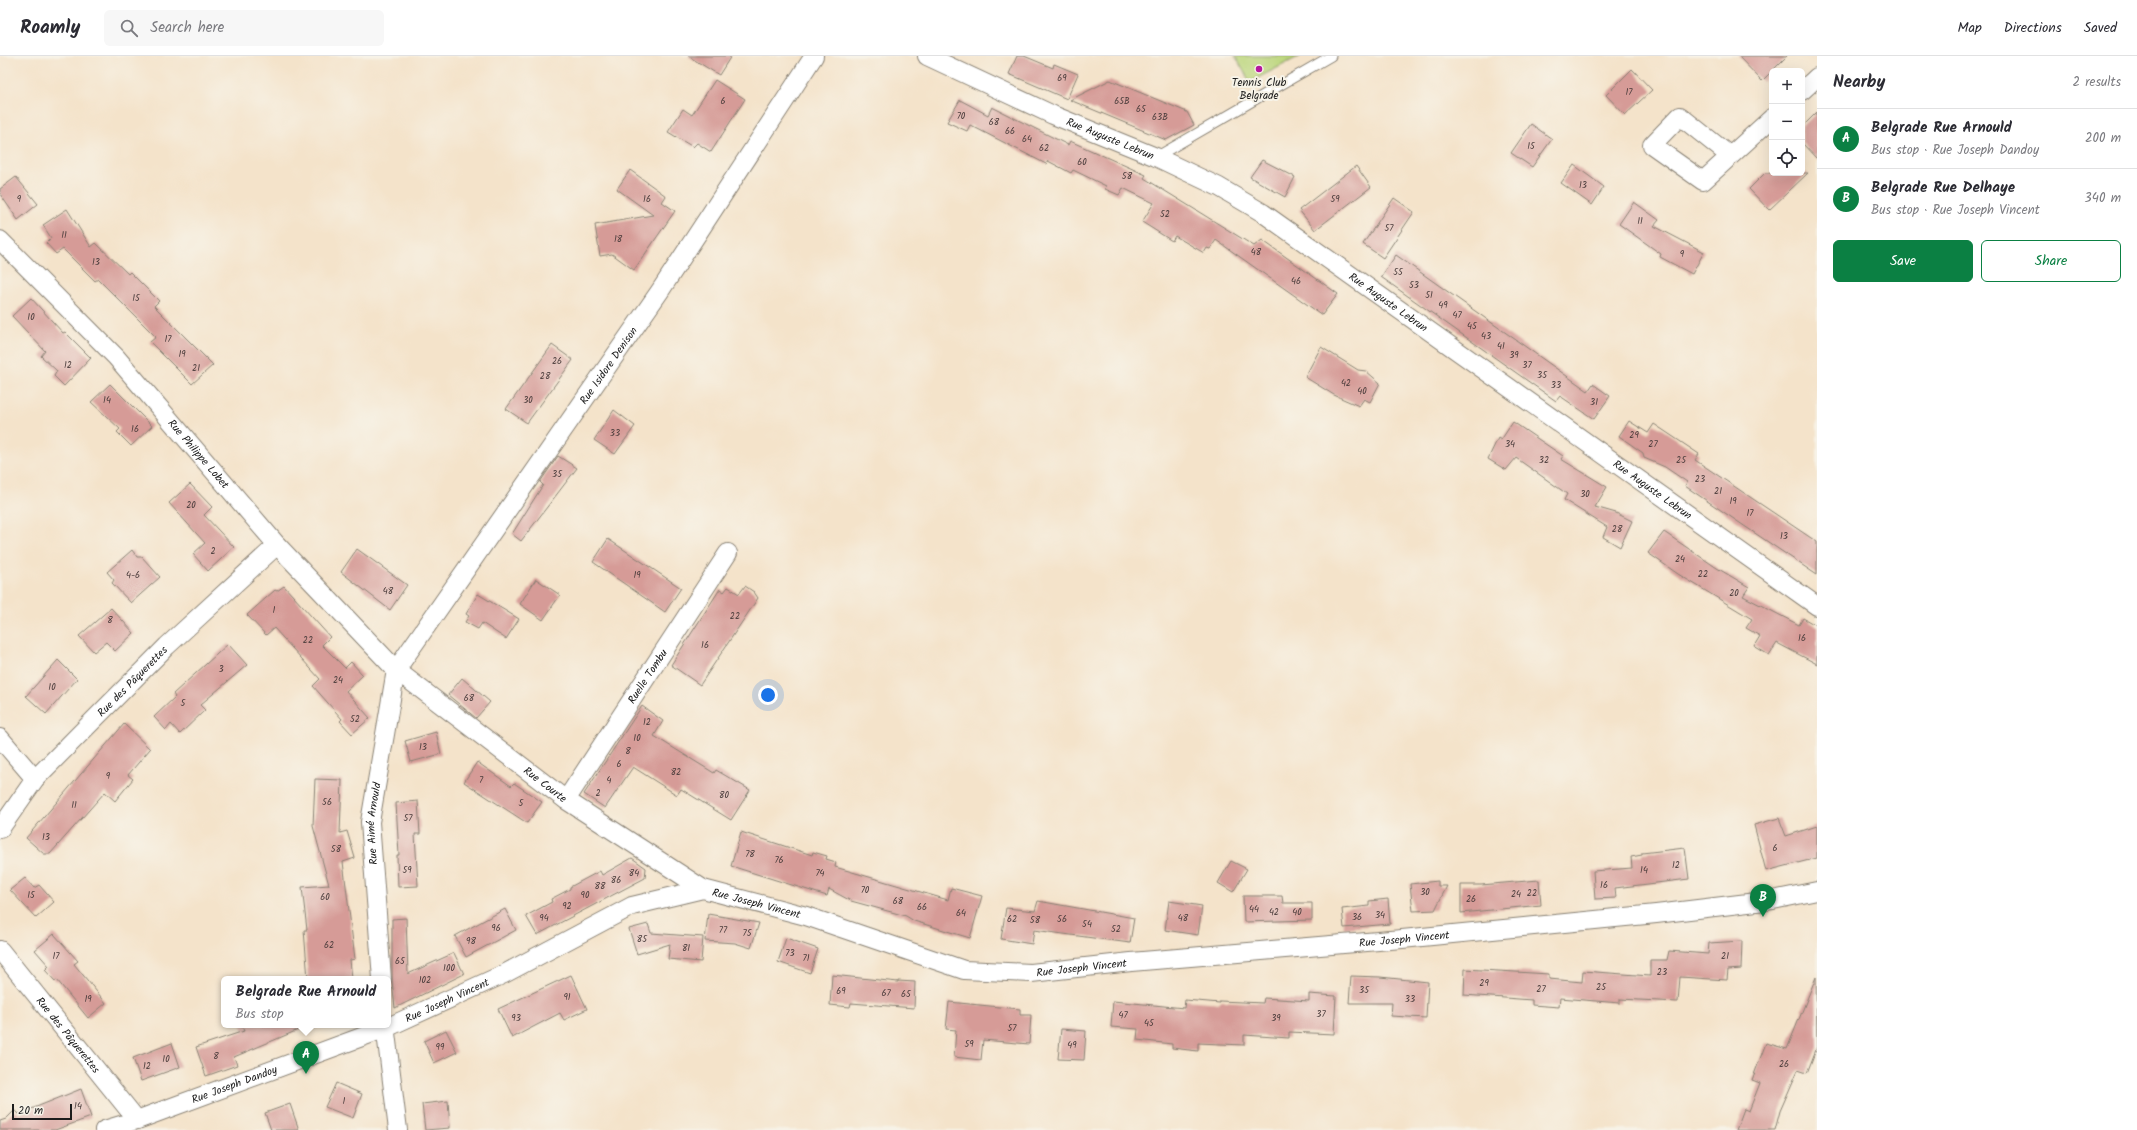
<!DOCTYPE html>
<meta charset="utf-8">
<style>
body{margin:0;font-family:Kalam,sans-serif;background:#f7f7f7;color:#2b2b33}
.controls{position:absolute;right:12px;top:12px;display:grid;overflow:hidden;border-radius:6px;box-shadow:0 4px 16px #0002}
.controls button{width:36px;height:36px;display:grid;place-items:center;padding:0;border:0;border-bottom:1px solid #e1e1e2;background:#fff;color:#2b2b33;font:20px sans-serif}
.scale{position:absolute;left:12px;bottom:10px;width:60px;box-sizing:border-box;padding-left:4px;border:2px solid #1c1c1c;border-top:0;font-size:11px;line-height:14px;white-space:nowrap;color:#1c1c1c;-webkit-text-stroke:3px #f7f3e8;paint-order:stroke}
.you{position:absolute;left:768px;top:639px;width:14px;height:14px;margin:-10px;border:3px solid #fff;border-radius:50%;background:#1a73e8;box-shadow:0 0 0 6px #1a73e833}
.badge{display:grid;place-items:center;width:26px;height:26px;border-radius:50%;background:#0b8043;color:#fff;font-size:13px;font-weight:700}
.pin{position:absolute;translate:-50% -33px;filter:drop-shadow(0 1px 2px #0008)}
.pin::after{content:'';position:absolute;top:21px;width:14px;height:12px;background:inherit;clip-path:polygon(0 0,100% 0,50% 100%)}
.popup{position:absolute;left:221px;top:920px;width:170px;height:52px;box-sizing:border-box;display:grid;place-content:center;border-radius:6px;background:#fff;filter:drop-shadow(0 1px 3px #0005);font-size:13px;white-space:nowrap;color:#7c7c81}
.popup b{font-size:15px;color:#2b2b33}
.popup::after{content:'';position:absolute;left:50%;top:100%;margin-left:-8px;border:8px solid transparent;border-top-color:#fff}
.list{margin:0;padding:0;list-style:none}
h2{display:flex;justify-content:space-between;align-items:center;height:52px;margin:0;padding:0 16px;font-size:17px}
h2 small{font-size:13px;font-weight:400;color:#7c7c81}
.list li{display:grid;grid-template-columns:26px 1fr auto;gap:12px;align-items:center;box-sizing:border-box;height:60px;padding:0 16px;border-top:1px solid #e1e1e2}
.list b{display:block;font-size:15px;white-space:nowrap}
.list p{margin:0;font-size:13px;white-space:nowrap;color:#7c7c81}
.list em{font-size:13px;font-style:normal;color:#7c7c81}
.actions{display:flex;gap:8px;padding:12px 16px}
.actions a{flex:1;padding:9px 0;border:1px solid #0b8043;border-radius:6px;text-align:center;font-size:14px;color:#0b8043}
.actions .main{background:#0b8043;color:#fff}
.icon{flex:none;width:22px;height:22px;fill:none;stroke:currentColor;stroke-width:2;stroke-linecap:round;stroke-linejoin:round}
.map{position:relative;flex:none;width:1817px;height:1074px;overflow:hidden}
header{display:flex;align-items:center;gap:24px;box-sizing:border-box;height:56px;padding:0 20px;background:#fff;border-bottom:1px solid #e1e1e2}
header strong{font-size:19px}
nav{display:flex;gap:22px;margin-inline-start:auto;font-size:14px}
.search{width:280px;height:36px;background:#f7f7f7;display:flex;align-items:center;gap:10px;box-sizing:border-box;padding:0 14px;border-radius:6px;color:#7c7c81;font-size:15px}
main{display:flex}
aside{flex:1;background:#fff}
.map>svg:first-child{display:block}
.green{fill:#bbd67c;stroke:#6c794c}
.building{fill:#d69b97}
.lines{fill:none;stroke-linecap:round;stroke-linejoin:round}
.lane-casing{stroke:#888073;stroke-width:11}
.street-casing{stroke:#888073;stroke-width:20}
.lane{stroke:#fff;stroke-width:9}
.street{stroke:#fff;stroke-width:18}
.poi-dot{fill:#b5179e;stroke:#f7f3e8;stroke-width:1.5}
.labels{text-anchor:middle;stroke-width:4;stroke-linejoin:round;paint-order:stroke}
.number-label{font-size:9px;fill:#4a3c3b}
.poi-label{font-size:11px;fill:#1c1c1c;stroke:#f7f3e8}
.street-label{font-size:11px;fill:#1c1c1c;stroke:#f7f3e8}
</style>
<header>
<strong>Roamly</strong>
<div class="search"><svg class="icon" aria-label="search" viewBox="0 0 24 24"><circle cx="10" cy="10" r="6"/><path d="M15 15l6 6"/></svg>Search here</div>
<nav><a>Map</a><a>Directions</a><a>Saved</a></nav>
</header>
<main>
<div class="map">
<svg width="1817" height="1074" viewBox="0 0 1817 1074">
<rect width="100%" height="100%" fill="#f7f3e8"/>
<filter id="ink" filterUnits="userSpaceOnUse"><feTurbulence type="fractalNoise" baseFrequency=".025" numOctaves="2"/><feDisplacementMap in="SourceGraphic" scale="8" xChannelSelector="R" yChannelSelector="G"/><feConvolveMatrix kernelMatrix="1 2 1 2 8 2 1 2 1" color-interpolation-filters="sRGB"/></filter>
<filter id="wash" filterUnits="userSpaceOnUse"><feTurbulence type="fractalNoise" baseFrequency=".012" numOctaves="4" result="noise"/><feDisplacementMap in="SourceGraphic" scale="16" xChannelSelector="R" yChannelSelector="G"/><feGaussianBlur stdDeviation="0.9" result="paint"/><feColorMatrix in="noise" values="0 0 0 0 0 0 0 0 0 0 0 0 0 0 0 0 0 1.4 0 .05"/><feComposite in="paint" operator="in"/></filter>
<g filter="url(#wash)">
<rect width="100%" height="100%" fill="#f4e3ca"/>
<path class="green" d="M1235 0H1300L1250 26Z"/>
<g id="blocks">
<g class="building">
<path d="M688 0H731L719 19Z"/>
<path d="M1017 0H1024L1053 12 1054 8 1078 18 1067 43 1009 18Z"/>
<path d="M1738 0H1787L1762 25Z"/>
<path d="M1632 13 1652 34 1625 59 1606 39Z"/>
<path d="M715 24 745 43 711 96 697 87 693 91 668 76 683 53 692 59Z"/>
<path d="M1110 24 1187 56 1194 69 1166 84 1070 44Z"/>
<path d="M960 44 988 59 992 51 1068 89 1070 85 1146 119 1144 122 1254 190 1262 184 1338 238 1322 259 1216 184 1210 193 1207 192 1204 197 1175 180 1172 185 1142 166 1154 147 1123 132 1119 139 1105 133 1106 130 1073 114 1071 117 1048 105 1046 108 970 69 967 75 947 66Z"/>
<path d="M1817 56V103L1802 87V71Z"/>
<path d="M1531 68 1552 83 1532 111 1511 97Z"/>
<path d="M1262 104 1295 121 1285 141 1250 121Z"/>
<path d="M1574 109 1604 131 1592 149 1561 127Z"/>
<path d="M1356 110 1371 131 1315 174 1299 154Z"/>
<path d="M630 114 666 140 662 146 675 155 634 214 612 198 600 200 595 169 653 159 617 133Z"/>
<path d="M1765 117H1808L1769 154 1749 133Z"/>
<path d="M16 121 38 148 18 164 0 138V133Z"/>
<path d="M1394 142 1414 156 1383 202 1363 188Z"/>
<path d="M1634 146 1659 164 1654 170 1704 196 1692 218 1660 201 1661 198 1619 168Z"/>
<path d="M67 153 91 191 96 187 128 218 130 216 159 245 154 250 213 309 192 328 150 286 156 281 98 223 95 225 63 193 56 198 46 187 51 182 43 169Z"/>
<path d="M1396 199 1588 335 1593 328 1610 340 1594 363 1560 340 1556 345 1381 221Z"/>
<path d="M31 242 63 277 65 276 91 302 64 330 54 320 57 315 41 300 45 295 12 260Z"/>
<path d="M552 289 573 304 527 367 506 353Z"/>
<path d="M1321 291 1358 314 1366 315 1380 327 1370 346 1364 343 1359 350 1334 339 1305 321Z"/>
<path d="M110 328 152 370 131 390 117 376 120 373 91 346Z"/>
<path d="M614 354 635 370 615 398 594 384Z"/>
<path d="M1629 365 1648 377 1654 368 1699 398 1695 404 1817 486V519L1685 430 1687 426 1665 411 1644 402 1643 397 1619 380Z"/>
<path d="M1513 366 1563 400 1561 403 1607 431 1595 451 1616 457 1632 465 1620 491 1603 481 1607 471 1564 444 1567 438 1516 402 1506 414 1488 403 1498 382 1501 384Z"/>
<path d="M558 400 577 412 521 485 512 478 543 429 540 426Z"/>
<path d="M190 428 212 451 204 459 234 491 208 515 193 498 205 487 169 447Z"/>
<path d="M1664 476 1717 512 1749 531 1743 540 1799 569 1803 562 1817 570V608L1777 587 1769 599 1754 590 1760 580 1746 572 1752 563 1678 518 1648 497Z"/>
<path d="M608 483 681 532 665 556 593 506Z"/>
<path d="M357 493 407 529 390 554 341 516Z"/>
<path d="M132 494 137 501H142L160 521 131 547 112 527 114 524 107 516Z"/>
<path d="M536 523 560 539 543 564 520 548Z"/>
<path d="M284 530 330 581 322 589 345 612 351 606 363 619 346 635 370 662 352 678 340 665 342 663 313 630 320 623 274 572 266 579 247 559 275 534 277 535Z"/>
<path d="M745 530 754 536 758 542 700 629 671 609 720 533 724 536 728 531 739 538Z"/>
<path d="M478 538 519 563 506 583 482 567 478 573 465 566 469 560 466 558Z"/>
<path d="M111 552 134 577 115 595 106 586 94 596 79 580Z"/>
<path d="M228 588 247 609 200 649 205 654 180 678 171 668 166 674 154 661 175 641 173 638Z"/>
<path d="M58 604 77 623 46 658 26 640Z"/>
<path d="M462 622 490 646 476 662 448 639Z"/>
<path d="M642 650 663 665 654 680 714 717 716 714 750 734 731 764 681 733 677 739 633 711 605 752 584 738Z"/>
<path d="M124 668 150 693 128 719 133 723 115 745 105 736 50 798H44L26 782Z"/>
<path d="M436 676 441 698 411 706 405 685Z"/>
<path d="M477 706 511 730 514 727 542 746 527 767 464 726Z"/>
<path d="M315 723 342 724 340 777 347 775 355 802 343 806 355 903 350 904 352 923H308L304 874H307L302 831 329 829 313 770Z"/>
<path d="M418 745 420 778H415L418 830 398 831 397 799H399L396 747Z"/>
<path d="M1779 762 1786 780 1817 770V802L1766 815 1754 769Z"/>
<path d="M741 776 812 799 813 796 827 800 826 803 836 806 835 811 948 844 951 832 982 840 970 882 914 865 906 860 851 845 829 833 827 840 731 810Z"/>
<path d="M1685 792 1689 823 1615 832 1616 842 1595 843 1593 815 1632 812 1631 801 1642 799V797Z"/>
<path d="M632 802 646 812 645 822 537 879 526 860 552 846 551 843 570 833V831L600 815 602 819Z"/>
<path d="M1231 805 1247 813 1233 836 1218 827Z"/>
<path d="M25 822 34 832 39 829 54 846 36 862 10 834Z"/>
<path d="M1539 824 1541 849 1461 857V829H1481Z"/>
<path d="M1438 825V830H1447L1435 854 1413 855 1410 828Z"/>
<path d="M1243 840H1282L1283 847H1312V864L1244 866Z"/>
<path d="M1388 843 1390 868 1344 872 1342 853 1369 850V845Z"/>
<path d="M1038 845 1134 862 1130 887 1034 874 1032 888 1001 883 1006 852 1035 855Z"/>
<path d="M1169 845 1202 850 1198 879 1165 874Z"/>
<path d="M505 853 516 874 466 901 455 880Z"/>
<path d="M708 858 759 867 751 892 735 887 705 885Z"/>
<path d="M406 862 408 918 454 897 464 918 395 952 392 925V863Z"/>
<path d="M648 868 651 877 703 881 701 906 668 903 670 888 637 898 629 873Z"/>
<path d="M54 878 78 905 74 908 106 947 88 962 57 924 55 925 45 914 49 910 35 894Z"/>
<path d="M786 882 818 893 810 917 778 906Z"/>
<path d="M1742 885 1741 913 1728 914 1727 924 1680 921 1678 946 1620 943V947L1560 942 1559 951 1532 949V944L1464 939 1465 913 1549 918V923L1582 926 1583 915 1650 920V904H1667L1669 895 1708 898 1709 887Z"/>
<path d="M571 919 587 953 564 964 560 957 512 982 498 953Z"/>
<path d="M832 919 898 926V925L915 926 914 952 851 947 850 951 830 949Z"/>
<path d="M1351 920 1380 921 1428 926 1426 962 1391 960 1392 947H1349Z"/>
<path d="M1816 921 1817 991 1807 1017 1798 1014 1780 1055 1775 1074H1736L1744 1053 1749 1055 1760 1027 1752 1024 1766 987 1787 993Z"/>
<path d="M1309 938 1336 940 1334 978 1289 976V982L1244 979V989L1198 987V995L1172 992V988L1137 984 1138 973 1111 971 1113 945 1184 952 1185 944 1220 947V945L1263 947 1264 942 1309 945Z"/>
<path d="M949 946 1020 953V959H1031L1029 988 983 984 981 1004 954 1001 956 974 946 973Z"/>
<path d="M241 969H310L234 1001 237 1009 206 1020 196 991 244 975Z"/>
<path d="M1061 973 1086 975 1084 1004 1058 1003Z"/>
<path d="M446 974 457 996 434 1007 424 985Z"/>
<path d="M172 987 180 1011 141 1025 133 1002Z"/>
<path d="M336 1027 362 1038 353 1062 325 1051Z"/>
<path d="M81 1033 91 1061 55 1074H0V1065L6 1063 15 1054 19 1058Z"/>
<path d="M448 1045 450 1072 425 1074 422 1048Z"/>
<path d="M290 1048 299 1074H271L265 1057Z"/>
</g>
</g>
</g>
<g filter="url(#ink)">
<use href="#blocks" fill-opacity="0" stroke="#888073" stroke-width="1"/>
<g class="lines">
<g class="lane-casing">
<path id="lane" d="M1156 101 1331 0"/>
</g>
<g class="street-casing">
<g id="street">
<path id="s1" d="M927 0 1053 59 1156 101 1219 131 1263 157 1817 550"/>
<path d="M1802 35 1817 21"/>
<path d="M1730 100 1680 60 1652 89 1703 125 1772 62"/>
<path id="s2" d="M0 184 116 301 277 489 396 614 566 744 703 833"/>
<path d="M0 682 35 723"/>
<path id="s3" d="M566 744 728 497"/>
<path id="s4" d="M0 773 35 723 167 590 277 489"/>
<path id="s5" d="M0 894 137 1064"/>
<path id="s6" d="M382 923 370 766 396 614 660 235 814 0"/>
<path d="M385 969 398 1074"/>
<path id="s7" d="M104 1074 137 1064 386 972 504 918 632 850 703 833 806 860 964 914 1031 917 1131 906 1402 883 1656 858 1773 844 1817 835"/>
</g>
</g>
<use href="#lane" class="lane"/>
<use href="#street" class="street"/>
</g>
</g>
<circle class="poi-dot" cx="1259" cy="13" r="4"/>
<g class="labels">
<g class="number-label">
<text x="1062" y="25">69</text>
<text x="1629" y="39">17</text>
<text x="723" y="48">6</text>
<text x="1122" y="48">65B</text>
<text x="1141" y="56">65</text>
<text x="961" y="63">70</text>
<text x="1160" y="64">63B</text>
<text x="994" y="69">68</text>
<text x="1010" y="78">66</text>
<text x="1027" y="86">64</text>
<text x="1531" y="93">15</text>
<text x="1044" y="95">62</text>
<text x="1082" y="109">60</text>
<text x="1127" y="123">58</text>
<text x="1583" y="132">13</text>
<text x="19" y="146">9</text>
<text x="647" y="146">16</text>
<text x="1335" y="146">59</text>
<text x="1165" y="161">52</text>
<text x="1640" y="168">11</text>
<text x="1389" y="175">57</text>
<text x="64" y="182">11</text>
<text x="618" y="186">18</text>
<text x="1256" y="199">48</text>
<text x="1682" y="201">9</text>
<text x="96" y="209">13</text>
<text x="1398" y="219">55</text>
<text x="1296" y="228">46</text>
<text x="1414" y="232">53</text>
<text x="1429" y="242">51</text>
<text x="136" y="245">15</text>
<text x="1443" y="252">49</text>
<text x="1457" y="262">47</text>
<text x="31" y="264">10</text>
<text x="1472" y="273">45</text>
<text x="1486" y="283">43</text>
<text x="168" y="286">17</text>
<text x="1501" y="293">41</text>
<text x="182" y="301">19</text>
<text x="1514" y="302">39</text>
<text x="557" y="308">26</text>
<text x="68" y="312">12</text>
<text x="1527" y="312">37</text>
<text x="196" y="315">21</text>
<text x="1542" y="322">35</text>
<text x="545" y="323">28</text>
<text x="1346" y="330">42</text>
<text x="1556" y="332">33</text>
<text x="1362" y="338">40</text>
<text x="107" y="347">14</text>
<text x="528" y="347">30</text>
<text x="1594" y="349">31</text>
<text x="135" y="376">16</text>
<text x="615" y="380">33</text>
<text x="1634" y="382">29</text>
<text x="1510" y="391">34</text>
<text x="1653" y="391">27</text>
<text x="1544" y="407">32</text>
<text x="1681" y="407">25</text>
<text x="557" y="421">35</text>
<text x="1700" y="426">23</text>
<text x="1718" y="438">21</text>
<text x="1585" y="441">30</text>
<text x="1733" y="448">19</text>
<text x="191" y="452">20</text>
<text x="1750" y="460">17</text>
<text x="1617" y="476">28</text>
<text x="1784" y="483">13</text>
<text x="213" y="498">2</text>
<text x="1680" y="506">24</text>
<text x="1703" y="521">22</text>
<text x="133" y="522">4-6</text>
<text x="637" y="522">19</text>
<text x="388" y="538">48</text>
<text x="1734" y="540">20</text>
<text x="274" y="557">1</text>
<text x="735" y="563">22</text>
<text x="110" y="567">8</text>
<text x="1802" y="585">16</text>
<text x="308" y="587">22</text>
<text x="705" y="592">16</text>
<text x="221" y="616">3</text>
<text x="338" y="627">24</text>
<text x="52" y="634">10</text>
<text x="469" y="645">68</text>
<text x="183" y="650">5</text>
<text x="355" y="666">52</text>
<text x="647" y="669">12</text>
<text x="637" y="685">10</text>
<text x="423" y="694">13</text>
<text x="628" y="698">8</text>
<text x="619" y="711">6</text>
<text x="676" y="719">82</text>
<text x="108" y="723">9</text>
<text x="481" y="727">7</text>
<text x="609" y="727">4</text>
<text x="598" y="740">2</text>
<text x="724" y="742">80</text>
<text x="327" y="749">56</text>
<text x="521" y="750">5</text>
<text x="74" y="752">11</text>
<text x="408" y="765">57</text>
<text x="46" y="784">13</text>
<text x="1775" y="795">6</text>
<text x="336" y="796">58</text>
<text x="750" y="801">78</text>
<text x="779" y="807">76</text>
<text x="1676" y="812">12</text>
<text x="407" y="817">59</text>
<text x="1644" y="817">14</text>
<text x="634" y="820">84</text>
<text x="820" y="820">74</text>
<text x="616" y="827">86</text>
<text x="1604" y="832">16</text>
<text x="600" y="833">88</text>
<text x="865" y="837">70</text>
<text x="1425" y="839">30</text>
<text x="1532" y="840">22</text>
<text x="1516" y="841">24</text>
<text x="31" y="842">15</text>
<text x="585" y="842">90</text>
<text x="325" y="844">60</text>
<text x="1471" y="846">26</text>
<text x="898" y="848">68</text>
<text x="567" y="853">92</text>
<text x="922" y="854">66</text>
<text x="1254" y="856">44</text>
<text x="1274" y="859">42</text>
<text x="1297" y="859">40</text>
<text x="961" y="860">64</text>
<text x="1380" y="862">34</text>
<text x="1357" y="864">36</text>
<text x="544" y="865">94</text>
<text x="1183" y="865">48</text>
<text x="1012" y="866">62</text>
<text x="1062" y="866">56</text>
<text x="1035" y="867">58</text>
<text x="1087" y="871">54</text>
<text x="496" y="875">96</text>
<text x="1116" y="876">52</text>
<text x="723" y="877">77</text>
<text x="747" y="880">75</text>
<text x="642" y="886">85</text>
<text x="471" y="888">98</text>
<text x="329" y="892">62</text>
<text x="686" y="895">81</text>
<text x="790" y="900">73</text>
<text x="56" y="903">17</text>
<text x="1725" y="903">21</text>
<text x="806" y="905">71</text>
<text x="400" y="908">65</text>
<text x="449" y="915">100</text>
<text x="1662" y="919">23</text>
<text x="425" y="927">102</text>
<text x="1484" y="930">29</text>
<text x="1601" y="934">25</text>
<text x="1541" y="936">27</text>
<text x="1364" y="937">35</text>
<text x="841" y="938">69</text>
<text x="886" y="940">67</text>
<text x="906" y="941">65</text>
<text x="567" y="944">91</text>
<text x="88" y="946">19</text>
<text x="1410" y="946">33</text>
<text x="1321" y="961">37</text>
<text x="1123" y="962">47</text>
<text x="516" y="965">93</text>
<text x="1276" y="965">39</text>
<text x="1149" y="970">45</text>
<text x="1012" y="975">57</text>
<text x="969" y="991">59</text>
<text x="1072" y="992">49</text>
<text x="440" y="994">99</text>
<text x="216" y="1003">8</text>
<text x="166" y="1006">10</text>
<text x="1784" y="1011">26</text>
<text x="147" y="1013">12</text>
<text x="344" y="1048">1</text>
<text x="78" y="1053">14</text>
</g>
<g class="poi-label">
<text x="1259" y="30">Tennis Club<tspan x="1259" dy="13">Belgrade</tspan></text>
</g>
<g class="street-label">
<text dy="4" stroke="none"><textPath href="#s1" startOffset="201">Rue Auguste Lebrun</textPath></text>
<text dy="4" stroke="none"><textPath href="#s1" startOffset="525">Rue Auguste Lebrun</textPath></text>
<text dy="4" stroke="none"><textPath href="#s6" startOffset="683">Rue Isidore Denison</textPath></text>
<text dy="4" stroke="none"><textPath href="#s2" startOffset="292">Rue Philippe Lobet</textPath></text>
<text dy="4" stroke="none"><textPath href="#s1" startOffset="849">Rue Auguste Lebrun</textPath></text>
<text dy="4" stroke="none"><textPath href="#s3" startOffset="148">Ruelle Tombu</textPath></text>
<text dy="4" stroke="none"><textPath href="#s4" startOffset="199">Rue des Pâquerettes</textPath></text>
<text dy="4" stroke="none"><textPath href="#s2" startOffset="773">Rue Courte</textPath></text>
<text dy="4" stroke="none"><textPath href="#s6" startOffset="156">Rue Aimé Arnould</textPath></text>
<text dy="4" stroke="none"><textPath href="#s7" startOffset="703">Rue Joseph Vincent</textPath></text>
<text dy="4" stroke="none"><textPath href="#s7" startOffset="1363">Rue Joseph Vincent</textPath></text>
<text dy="4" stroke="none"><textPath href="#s7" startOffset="1039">Rue Joseph Vincent</textPath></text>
<text dy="4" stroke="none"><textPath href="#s7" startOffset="367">Rue Joseph Vincent</textPath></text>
<text dy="4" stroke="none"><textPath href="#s5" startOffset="109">Rue des Pâquerettes</textPath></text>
<text dy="4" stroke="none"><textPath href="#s7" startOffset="138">Rue Joseph Dandoy</textPath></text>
</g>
</g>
</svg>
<div class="controls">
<button>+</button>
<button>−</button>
<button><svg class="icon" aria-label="locate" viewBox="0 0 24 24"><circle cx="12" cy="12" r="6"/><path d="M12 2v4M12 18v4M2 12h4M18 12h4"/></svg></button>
</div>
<div class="scale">20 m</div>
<div class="you"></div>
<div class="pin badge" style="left:306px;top:1018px">A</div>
<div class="popup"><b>Belgrade Rue Arnould</b>Bus stop</div>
<div class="pin badge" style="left:1763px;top:861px">B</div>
</div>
<aside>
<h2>Nearby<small>2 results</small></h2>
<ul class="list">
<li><span class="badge">A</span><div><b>Belgrade Rue Arnould</b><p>Bus stop · Rue Joseph Dandoy</p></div><em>200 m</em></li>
<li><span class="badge">B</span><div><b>Belgrade Rue Delhaye</b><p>Bus stop · Rue Joseph Vincent</p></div><em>340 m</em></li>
</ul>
<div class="actions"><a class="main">Save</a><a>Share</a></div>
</aside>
</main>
